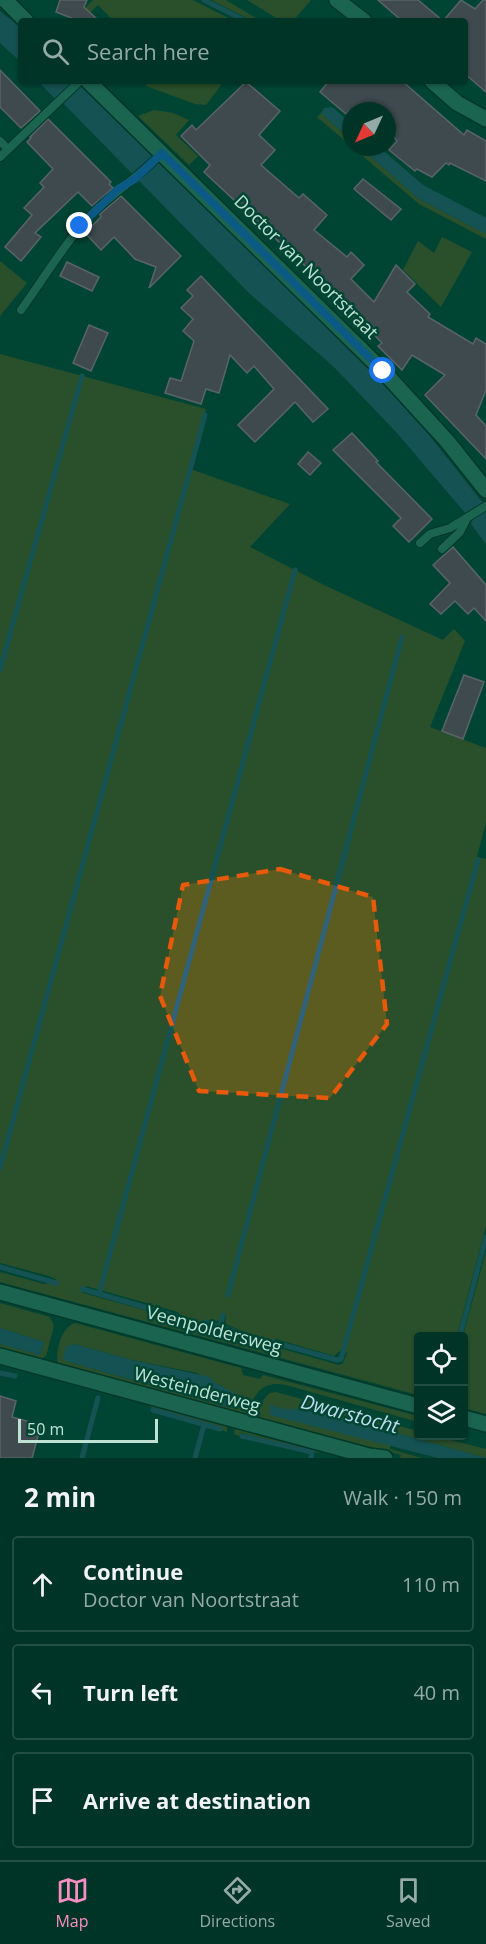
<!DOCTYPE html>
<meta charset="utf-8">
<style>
body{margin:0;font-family:"Open Sans",sans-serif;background:#0e3f33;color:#f1f3f6}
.controls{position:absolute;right:18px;bottom:18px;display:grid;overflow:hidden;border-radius:6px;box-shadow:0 2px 4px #0004}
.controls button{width:54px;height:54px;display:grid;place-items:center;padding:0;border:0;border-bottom:2px solid #224f44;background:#003427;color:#f1f3f6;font:30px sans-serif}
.compass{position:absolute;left:342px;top:102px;width:54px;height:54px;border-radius:50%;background:#003427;box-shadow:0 2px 4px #0004;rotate:226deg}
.scale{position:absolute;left:18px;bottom:15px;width:140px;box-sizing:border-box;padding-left:6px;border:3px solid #bee3d4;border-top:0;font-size:16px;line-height:21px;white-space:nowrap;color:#bee3d4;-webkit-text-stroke:4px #004634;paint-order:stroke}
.stop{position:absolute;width:18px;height:18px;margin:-14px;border:4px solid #1a73e8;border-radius:50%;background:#fff}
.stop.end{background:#1a73e8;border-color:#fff;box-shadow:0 2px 6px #0008}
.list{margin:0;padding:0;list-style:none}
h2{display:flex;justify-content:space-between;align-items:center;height:78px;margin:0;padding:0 24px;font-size:26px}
h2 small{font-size:20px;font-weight:400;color:#95aaa7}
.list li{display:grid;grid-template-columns:39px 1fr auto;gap:18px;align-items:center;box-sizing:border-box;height:96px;margin:0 12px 12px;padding:0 12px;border:2px solid #224f44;border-radius:6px}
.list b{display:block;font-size:22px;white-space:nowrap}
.list p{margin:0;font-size:20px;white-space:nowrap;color:#95aaa7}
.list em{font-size:20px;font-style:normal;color:#95aaa7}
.icon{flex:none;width:33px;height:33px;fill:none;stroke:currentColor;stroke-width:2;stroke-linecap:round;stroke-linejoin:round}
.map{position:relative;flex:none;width:486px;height:1458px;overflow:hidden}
.search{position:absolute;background:#003427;box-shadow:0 2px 4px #0004;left:18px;right:18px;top:18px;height:66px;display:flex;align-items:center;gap:15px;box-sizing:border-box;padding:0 21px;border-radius:6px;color:#95aaa7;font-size:22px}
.sheet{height:402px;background:#003427}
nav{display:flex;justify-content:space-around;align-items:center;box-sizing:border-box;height:84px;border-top:2px solid #224f44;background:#003427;font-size:16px;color:#95aaa7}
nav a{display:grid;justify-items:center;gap:3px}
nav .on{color:#fb8fc5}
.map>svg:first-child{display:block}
.green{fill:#5c5c20;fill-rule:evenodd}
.water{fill:#306379}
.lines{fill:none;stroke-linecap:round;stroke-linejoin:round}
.stream{stroke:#306379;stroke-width:5}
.building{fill:#8b506d;stroke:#c888a7;stroke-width:1.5}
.service-casing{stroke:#00291d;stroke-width:10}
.minor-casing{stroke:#00291d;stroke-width:18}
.tertiary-casing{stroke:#00291d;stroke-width:18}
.service{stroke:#3c8b71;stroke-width:8}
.minor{stroke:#3c8b71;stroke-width:15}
.tertiary{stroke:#3c8b71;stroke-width:15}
.route{stroke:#1a73e8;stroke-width:8}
.marked{fill:none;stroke:#e8590c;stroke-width:4.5;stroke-dasharray:12 8;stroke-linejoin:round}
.labels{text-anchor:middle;stroke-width:5;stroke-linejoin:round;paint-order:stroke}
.street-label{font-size:18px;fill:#bee3d4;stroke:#004634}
.water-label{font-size:20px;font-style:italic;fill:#bedcec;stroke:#004634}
</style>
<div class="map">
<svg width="486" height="1458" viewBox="0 0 486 1458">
<rect width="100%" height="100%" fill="#004634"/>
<g class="green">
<path d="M93 0H193L234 21H114L98 5 82 21H72Z"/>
<path d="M211 0H226L261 21H253Z"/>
<path d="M247 0H311L293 21H281Z"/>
<path d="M147 81H224L206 105 195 104 146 86Z"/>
<path d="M154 110 173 113 189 120 176 135 198 156 189 165 138 116Z"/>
<path d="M321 113 351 139V146L317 117Z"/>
<path d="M352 147H360L419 199 486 234V239L419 204Z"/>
<path d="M442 237 472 252 441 307 403 270 418 241 434 253Z"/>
<path d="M0 261 27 283 0 316Z"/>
<path d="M0 354 206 409 190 469 290 504 250 547 324 585 443 640 454 629 465 641 430 727 486 748V822L477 857 486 859V1226L457 1336H418V1395L0 1282V1272L44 1284 56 1282V1279L49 1276 0 1263ZM86 1286 178 1312 180 1317 177 1319 83 1293 82 1289ZM222 1314 226 1315 225 1324 245 1332 237 1336 206 1327 202 1323 208 1320 214 1322 220 1320ZM276 1339 334 1356 340 1351 347 1353 343 1363 339 1365 272 1346 271 1342Z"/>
<path d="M486 1251V1414L464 1408 463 1336Z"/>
<path d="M0 1303 50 1317 54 1326 46 1356 36 1362 0 1352V1344L40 1355 44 1342 0 1328Z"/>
<path d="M75 1323 241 1368 243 1375 260 1379 263 1375 418 1416V1422L286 1385C258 1379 254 1398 244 1419L59 1369C54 1355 60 1328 75 1323ZM74 1344 132 1360 197 1373 235 1394 231 1408 66 1361Z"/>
<path d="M276 1392 418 1431V1436H434L486 1449V1458L309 1409H283L270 1405 271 1415 390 1445V1449L422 1458H400L401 1455 384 1450 376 1453 259 1419C259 1408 261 1400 270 1393Z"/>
<path d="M151 1402 227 1423V1432L221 1430V1427L150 1407Z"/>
<path d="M236 1425 320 1447 319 1453 242 1433 239 1436 234 1434Z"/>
</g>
<g class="water">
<path d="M0 11 21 28V62L0 43Z"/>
<path d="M38 81H76L351 349 429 435 486 507V544L471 524 472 521 397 433 333 366 250 294 60 100 54 98Z"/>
<path d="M332 107 351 123V139L321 113 324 108Z"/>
<path d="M360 147H379L423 185 486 218V234L419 199Z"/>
<path d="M0 1328 44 1342 40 1355 0 1344Z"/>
<path d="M74 1344 132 1360 210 1377 215 1383 236 1394 231 1408 66 1361 63 1359 66 1347Z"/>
<path d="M270 1405 283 1409H309L486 1458H438L270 1415Z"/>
</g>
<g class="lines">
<g class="stream">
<path d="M204 0 246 21"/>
<path d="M0 670 82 376"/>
<path d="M0 1168 205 415"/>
<path d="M0 1267 56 1283"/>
<path d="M82 1289 179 1317"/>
<path d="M99 1294 295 570"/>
<path d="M228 1295 402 637"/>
<path d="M204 1322 240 1333"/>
<path d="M220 1327 223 1315"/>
<path d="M460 1336 486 1237"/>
<path d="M273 1342 337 1360 341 1359 478 860"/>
<path d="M0 1373 15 1376"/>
<path d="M153 1410 220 1429"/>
<path d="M242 1436 312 1452 311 1458"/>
<path d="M82 1458 98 1398"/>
<path d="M195 1458 204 1425"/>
</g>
</g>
<g class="building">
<path d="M60 0H87L84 7 99 21H79L56 12Z"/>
<path d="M378 0H418L443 21H402Z"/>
<path d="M461 0 475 9 483 0H486V92L465 74V21H443Z"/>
<path d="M0 70 40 111 21 128 0 107Z"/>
<path d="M329 81H402L464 135 467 130 486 141V181L450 163 449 165 446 163 432 177 417 169 415 171 389 150 397 141 393 136 395 133 387 125V111H349L346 114 320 92Z"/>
<path d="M246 82 280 111 259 135 275 150 261 165 299 198 303 194 327 215 314 230 347 257 351 252 364 265 351 279 374 302 396 265 415 284 407 292 430 314 428 317 473 344 476 338 486 344V390L476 415 486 426V459L425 395 445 375 412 355 402 370 378 346 382 343 361 321 357 324 333 299 338 294 296 258 204 172 210 165 181 136 192 125 196 130Z"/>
<path d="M48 119 111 182 109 184 113 188 92 206 78 192 35 233 41 237 21 261 5 247 32 215 24 208 44 187 40 183 53 169 27 142 31 138 30 137Z"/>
<path d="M363 179 401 209 391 220 354 189Z"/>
<path d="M121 196 181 256 149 288 156 267 135 259 114 237 101 250 85 233 101 217 100 214Z"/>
<path d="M67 262 99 277 92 291 60 276Z"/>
<path d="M201 276 328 409 313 422 295 402 255 442 238 425 274 389 254 366 247 373 230 355 219 393 206 389 201 404 165 393 170 378 181 381 194 341 183 331 193 319 181 308 193 296 187 290Z"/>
<path d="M89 325 108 333 91 371 73 363Z"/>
<path d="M352 433 378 461 376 462 432 519 409 542 393 526 401 518 333 450Z"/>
<path d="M308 452 321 463 310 475 298 464Z"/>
<path d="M453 547 486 585V621L474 608 468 614 455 601 441 614 430 604 450 583 433 565Z"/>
<path d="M464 675 484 682 463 739 442 731Z"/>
<path d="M0 1396 16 1401 12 1417 41 1425 32 1458H0Z"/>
</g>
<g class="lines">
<g class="service-casing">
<g id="service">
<path d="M0 141 8 149"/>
<path d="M0 157 80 81"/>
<path d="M21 310C41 282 59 253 80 227 104 198 136 180 162 153"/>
<path d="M420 543 430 534 450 528 486 506"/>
<path d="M442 549 460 532 466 520"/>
</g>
</g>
<g class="minor-casing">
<g id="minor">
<path d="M5 0 26 21"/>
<path d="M337 0 364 21"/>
<path d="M88 81 383 371 447 441 486 490"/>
<path d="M432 81 457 103 486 119"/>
<path d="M0 1356 369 1456 385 1458"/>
</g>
</g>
<g class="tertiary-casing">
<g id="tertiary">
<path d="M0 1292 418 1406"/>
<path d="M464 1418 486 1424"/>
</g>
</g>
<use href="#service" class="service"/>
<use href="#minor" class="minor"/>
<use href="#tertiary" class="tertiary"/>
</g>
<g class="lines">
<path class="route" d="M80 226 117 190 136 178 162 153 383 371"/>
</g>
<path d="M0 0H486V1458H0ZM280 869 373 897 387 1024 330 1098 199 1091 160 996 183 885Z" fill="#004634" fill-opacity=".55" fill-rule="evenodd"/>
<path class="marked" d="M280 869 373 897 387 1024 330 1098 199 1091 160 996 183 885Z"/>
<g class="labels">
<g class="street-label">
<text transform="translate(306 267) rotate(45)" y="6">Doctor van Noortstraat</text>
<text transform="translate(214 1330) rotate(15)" y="6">Veenpoldersweg</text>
<text transform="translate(197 1390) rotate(15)" y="6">Westeinderweg</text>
</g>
<g class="water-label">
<text transform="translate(350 1414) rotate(15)" y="7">Dwarstocht</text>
</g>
</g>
</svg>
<div class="controls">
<button><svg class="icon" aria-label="locate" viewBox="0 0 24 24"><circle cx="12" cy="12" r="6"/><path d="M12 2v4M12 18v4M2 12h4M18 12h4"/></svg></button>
<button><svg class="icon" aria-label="layers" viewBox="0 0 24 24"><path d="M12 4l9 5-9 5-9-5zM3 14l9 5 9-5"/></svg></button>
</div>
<svg class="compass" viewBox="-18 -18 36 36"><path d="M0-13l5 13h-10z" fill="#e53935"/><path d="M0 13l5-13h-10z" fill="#95aaa7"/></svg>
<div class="scale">50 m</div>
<div class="stop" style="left:383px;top:371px"></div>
<div class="stop end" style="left:80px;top:226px"></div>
<div class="search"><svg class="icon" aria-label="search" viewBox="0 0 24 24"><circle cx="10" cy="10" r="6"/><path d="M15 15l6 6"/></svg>Search here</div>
</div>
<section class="sheet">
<h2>2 min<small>Walk · 150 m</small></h2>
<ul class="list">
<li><svg class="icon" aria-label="ahead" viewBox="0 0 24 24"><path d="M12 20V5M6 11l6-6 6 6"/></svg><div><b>Continue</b><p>Doctor van Noortstraat</p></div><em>110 m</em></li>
<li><svg class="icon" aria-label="left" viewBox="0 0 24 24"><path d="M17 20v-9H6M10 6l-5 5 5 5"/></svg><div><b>Turn left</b></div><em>40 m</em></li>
<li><svg class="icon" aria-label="arrive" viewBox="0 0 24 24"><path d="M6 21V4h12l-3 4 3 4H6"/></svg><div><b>Arrive at destination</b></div></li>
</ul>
</section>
<nav>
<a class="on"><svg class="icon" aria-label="map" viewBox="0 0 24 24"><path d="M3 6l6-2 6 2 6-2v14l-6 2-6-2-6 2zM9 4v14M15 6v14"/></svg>Map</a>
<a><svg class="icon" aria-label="directions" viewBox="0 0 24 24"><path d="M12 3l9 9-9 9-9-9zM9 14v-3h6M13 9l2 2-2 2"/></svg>Directions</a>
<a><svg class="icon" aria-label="saved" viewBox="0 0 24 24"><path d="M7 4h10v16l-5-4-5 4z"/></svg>Saved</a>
</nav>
